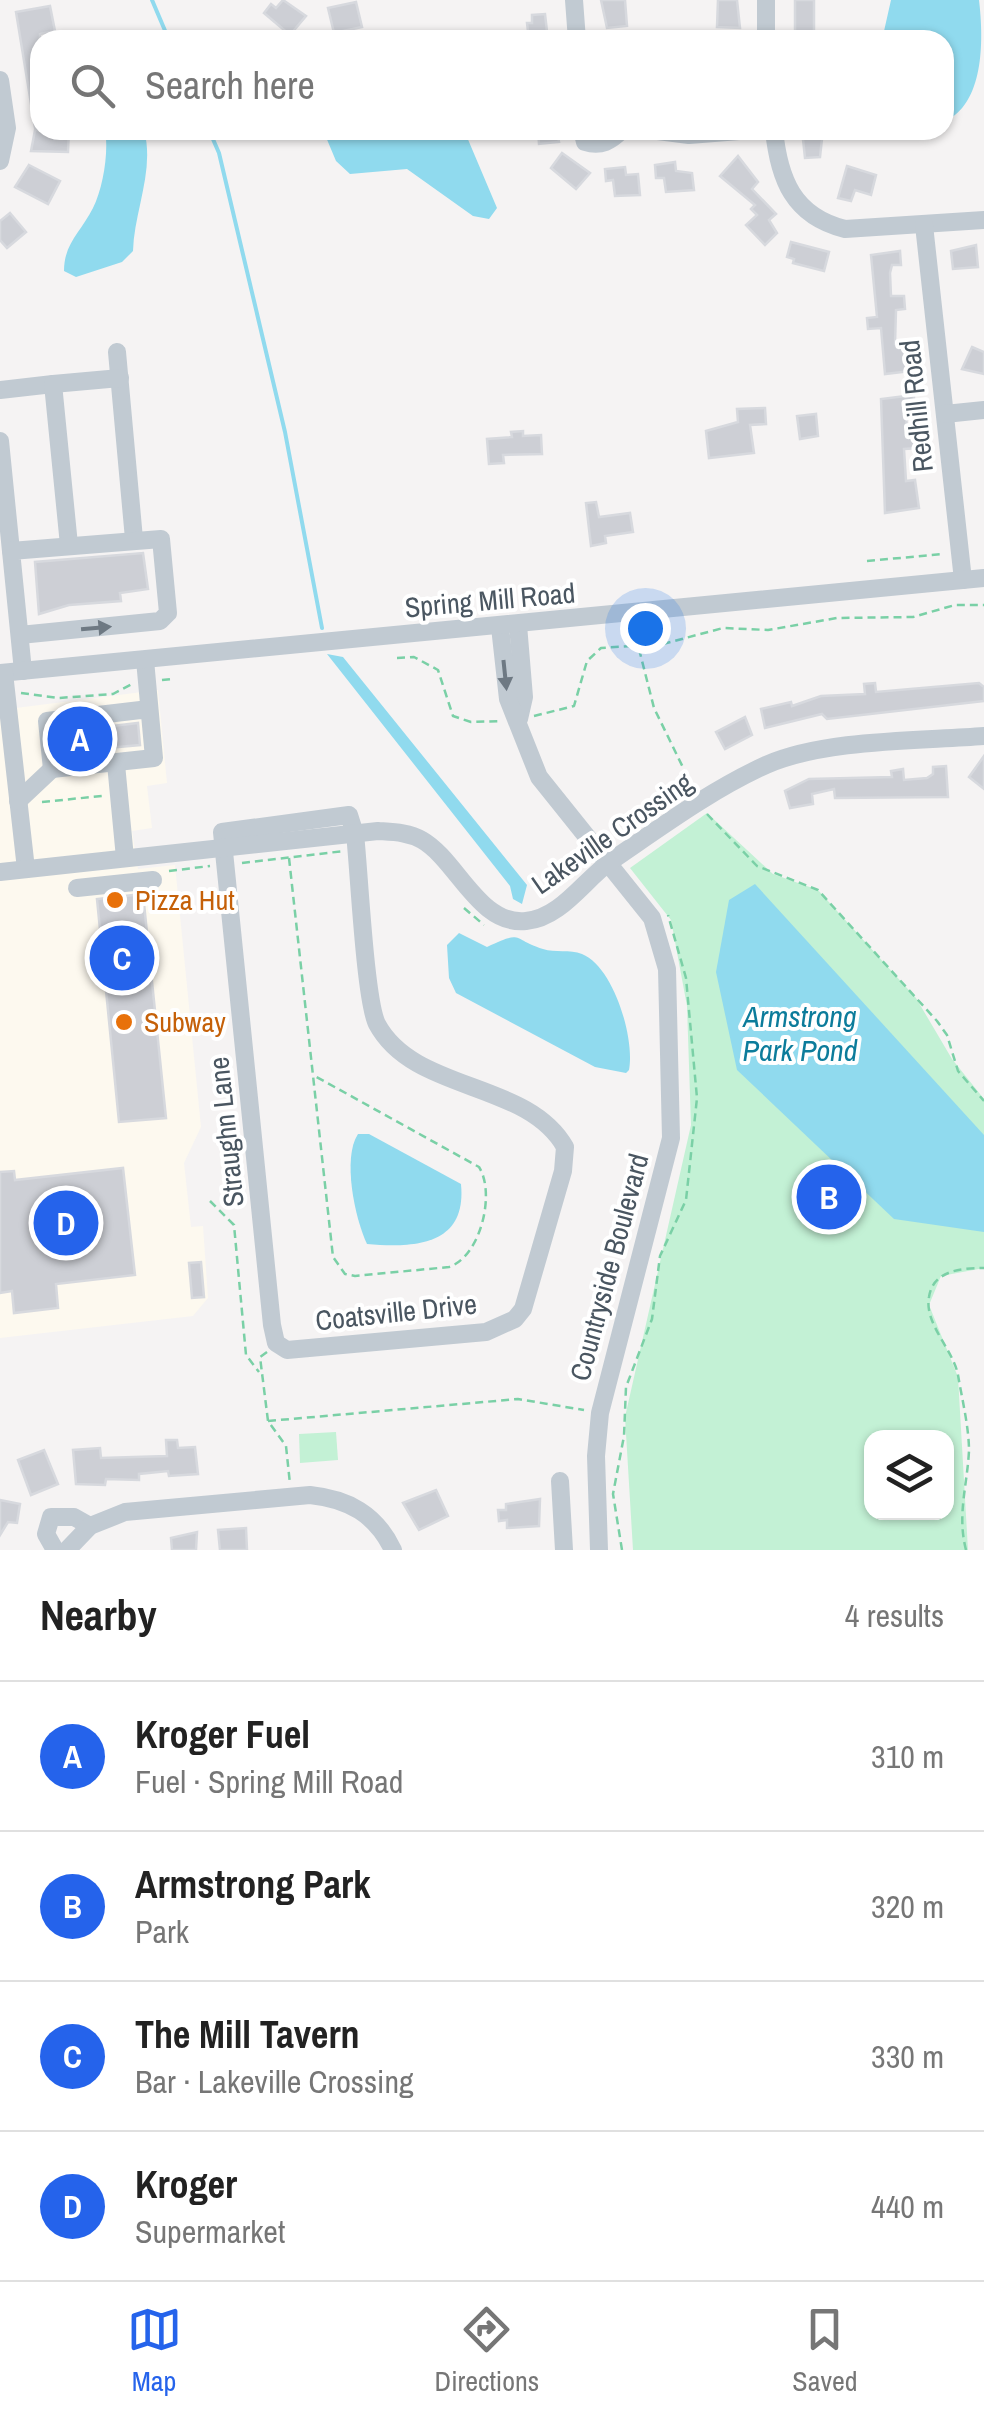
<!DOCTYPE html>
<meta charset="utf-8">
<style>
body{margin:0;font-family:"Archivo Narrow",sans-serif;background:#f2f2f2;color:#222}
.controls{position:absolute;right:30px;bottom:30px;display:grid;overflow:hidden;border-radius:20px;box-shadow:0 2px 8px #0004}
.controls button{width:90px;height:90px;display:grid;place-items:center;padding:0;border:0;border-bottom:2px solid #e0e0e0;background:#fff;color:#222;font:50px sans-serif}
.you{position:absolute;left:645px;top:628px;width:35px;height:35px;margin:-25px;border:8px solid #fff;border-radius:50%;background:#1a73e8;box-shadow:0 0 0 15px #1a73e833}
.badge{display:grid;place-items:center;width:65px;height:65px;border-radius:50%;background:#2563eb;color:#fff;font-size:32px;font-weight:700}
.pin{position:absolute;translate:-50% -50%;border:5px solid #fff;box-shadow:0 2px 10px #0006}
.list{margin:0;padding:0;list-style:none}
h2{display:flex;justify-content:space-between;align-items:center;height:130px;margin:0;padding:0 40px;font-size:42px}
h2 small{font-size:32px;font-weight:400;color:#767676}
.list li{display:grid;grid-template-columns:65px 1fr auto;gap:30px;align-items:center;box-sizing:border-box;height:150px;padding:0 40px;border-top:2px solid #e0e0e0}
.list b{display:block;font-size:38px;white-space:nowrap}
.list p{margin:0;font-size:32px;white-space:nowrap;color:#767676}
.list em{font-size:32px;font-style:normal;color:#767676}
.icon{flex:none;width:55px;height:55px;fill:none;stroke:currentColor;stroke-width:2;stroke-linecap:round;stroke-linejoin:round}
.map{position:relative;flex:none;width:984px;height:1550px;overflow:hidden}
.search{position:absolute;background:#fff;box-shadow:0 2px 8px #0004;left:30px;right:30px;top:30px;height:110px;display:flex;align-items:center;gap:25px;box-sizing:border-box;padding:0 35px;border-radius:30px;color:#767676;font-size:38px}
.sheet{height:730px;background:#fff}
nav{display:flex;justify-content:space-around;align-items:center;box-sizing:border-box;height:140px;border-top:2px solid #e0e0e0;background:#fff;font-size:28px;color:#767676}
nav a{display:grid;justify-items:center;gap:5px}
nav .on{color:#2563eb}
.map>svg:first-child{display:block}
.commercial{fill:#fdf9ef}
.green{fill:#c3f1d5;fill-rule:evenodd}
.water{fill:#90daee}
.lines{fill:none;stroke-linecap:round;stroke-linejoin:round}
.stream{stroke:#90daee;stroke-width:4}
.building{fill:#cdcfd5;stroke:#d7d9de;stroke-width:2.5}
.path{stroke:#7ad0a6;stroke-width:2.5;stroke-dasharray:8 5;stroke-linecap:butt}
.minor{stroke:#c1cad2;stroke-width:18}
.oneway{fill:#6e7983}
.food-dot{fill:#e8710a;stroke:#fff;stroke-width:4}
.labels{text-anchor:middle;stroke-width:8;stroke-linejoin:round;paint-order:stroke}
.street-label{font-size:28px;fill:#4a5661;stroke:#fff}
.food-label{font-size:28px;fill:#c56008;stroke:#fff;text-anchor:start}
.water-label{font-size:30px;font-style:italic;fill:#0c7c9b;stroke:#fff}
</style>
<div class="map">
<svg width="984" height="1550" viewBox="0 0 984 1550">
<rect width="100%" height="100%" fill="#f5f3f3"/>
<path class="commercial" d="M158 690 167 783 147 786 152 828 132 831 138 869 175 865 201 1127 184 1163 191 1227 203 1226 208 1298 193 1316 0 1338V710Z"/>
<g class="green">
<path d="M707 813 773 874 818 890 916 998 952 1059 984 1099V1268L941 1276 929 1305 958 1377 968 1550H633L625 1417 691 1125 687 1006 671 920 630 868ZM872 1438H946V1512H872Z"/>
<path d="M336 1432 338 1460 300 1463 299 1434Z"/>
</g>
<g class="water">
<path d="M891 0H979C984 42 984 104 944 122V40H882Z"/>
<path d="M105 130H144C155 170 134 211 133 251L122 262 76 277 64 271C64 243 81 232 93 208 103 188 109 152 105 130Z"/>
<path d="M323 130H464L497 208 489 219 473 216 407 169 350 174 336 161Z"/>
<path d="M327 654 343 657 527 885 522 904 513 899 510 886Z"/>
<path d="M755 884 984 1135V1232L894 1219 737 1070 716 972 729 900Z"/>
<path d="M459 933 487 947C524 929 512 940 543 949 555 953 570 949 582 954 614 967 635 1039 629 1070L626 1073 595 1067 456 993 449 978 447 945Z"/>
<path d="M358 1134H369L461 1184C467 1246 414 1248 367 1244 355 1219 342 1158 358 1134Z"/>
</g>
<g class="lines">
<g class="stream">
<path d="M152 0 169 40"/>
<path d="M209 130 219 153 285 432 322 628"/>
</g>
</g>
<g class="building">
<path d="M283 0 306 16 290 35 264 13 271 4 276 8Z"/>
<path d="M601 0H625L627 26 607 28Z"/>
<path d="M718 0H737L740 28 717 27Z"/>
<rect x="795" y="0" width="19" height="40"/>
<path d="M356 2 362 27 334 33 328 8Z"/>
<path d="M50 6 55 31 40 34V127L35 128 16 12Z"/>
<path d="M545 14 548 40H529L527 23H532V15Z"/>
<path d="M35 130H69L68 152 31 151Z"/>
<path d="M538 130H557L559 142 539 144Z"/>
<path d="M802 130H823L820 157 805 158Z"/>
<path d="M562 153 590 173 576 189 551 168Z"/>
<path d="M738 156 758 182 752 189 776 214 769 220 777 233 765 245 746 225 757 215 751 209 755 205 720 176Z"/>
<path d="M675 162 676 171 692 173 694 190 666 192 664 178H656L655 165Z"/>
<path d="M29 165 60 181 48 204 15 187Z"/>
<path d="M847 166 876 175 871 195 855 190 851 201 838 198Z"/>
<path d="M625 167 626 175 638 174 640 195 615 196 613 180 606 181 605 169Z"/>
<path d="M10 213 26 232 7 248 0 240V221Z"/>
<path d="M791 242 829 252 824 271 793 263 794 259 787 257Z"/>
<path d="M976 245 978 267 953 269 951 251Z"/>
<path d="M900 251 901 265H892L890 273 891 296H904L905 309 896 310 895 344 906 343 911 371 885 374 881 328 868 329 867 318 877 317 871 255Z"/>
<path d="M972 347 984 352V374L962 369Z"/>
<path d="M914 395V409L906 410 907 435 917 434 919 448 904 449 906 481 915 480 919 508 885 513 881 399Z"/>
<path d="M765 408 766 424 750 425 754 453 709 458 706 431 738 422 737 409Z"/>
<path d="M816 414 818 436 800 439 797 416Z"/>
<path d="M523 431V436L541 435 542 454 503 455 504 463 489 464 487 439 512 437 511 432Z"/>
<path d="M596 502 599 517 630 513 633 532 605 536 606 543 591 546 586 503Z"/>
<path d="M143 553 148 589 120 593 121 601 69 605 39 614 35 562Z"/>
<path d="M875 683 876 692 979 683 984 687V701L827 719 822 714 765 728 761 709 791 702 792 706 821 696 865 694 864 684Z"/>
<path d="M745 717 752 735 725 749 716 732Z"/>
<path d="M138 723 140 745 63 752 61 732Z"/>
<path d="M984 756V789L969 777Z"/>
<path d="M946 766 948 797 835 798 834 789 812 794 813 804 790 808 785 791 809 779 892 777 891 771 903 769 904 780 927 778 933 774V767Z"/>
<path d="M143 894 166 1118 119 1122 97 899Z"/>
<path d="M123 1168 135 1275 56 1284 58 1308 14 1313 12 1291 0 1293V1172L14 1171 15 1180Z"/>
<path d="M201 1262 204 1297 192 1298 189 1263Z"/>
<path d="M166 1440H177L178 1448 195 1447 198 1474 169 1476 168 1471 139 1474V1480L106 1479 105 1485 76 1484 73 1450 100 1448 101 1458 167 1456Z"/>
<path d="M44 1450 58 1484 31 1495 18 1460Z"/>
<path d="M436 1490 448 1516 419 1530 403 1503Z"/>
<path d="M540 1499 539 1526 507 1528V1520L499 1521 498 1510H506V1504Z"/>
<path d="M0 1500 20 1504 17 1523 8 1522 0 1535Z"/>
<path d="M246 1528 247 1550H220L218 1530Z"/>
<path d="M197 1532 196 1550H172L171 1538Z"/>
</g>
<g class="lines">
<g class="path">
<path d="M867 561 943 554"/>
<path d="M639 649 654 708 694 790"/>
<path d="M397 658 414 657 438 670 453 716 471 722 502 721"/>
<path d="M162 680 172 679"/>
<path d="M21 693 59 698 113 694 134 683"/>
<path d="M534 716 574 706 587 661 601 648 663 644 723 628 768 630 837 618 913 617 955 605H984"/>
<path d="M42 802 102 796"/>
<path d="M707 814 757 866 818 890 937 1021 947 1035 958 1071 984 1101"/>
<path d="M289 858 333 1257 345 1274 355 1276 449 1267C480 1257 496 1194 479 1167L313 1075"/>
<path d="M242 863 344 851"/>
<path d="M169 871 210 866"/>
<path d="M464 908 484 925"/>
<path d="M210 1201 234 1225 246 1355 259 1372"/>
<path d="M267 1352 260 1357 268 1421 286 1446 290 1484"/>
<path d="M268 1421 518 1399 584 1410"/>
<path d="M622 1550 613 1494 624 1436 626 1387 652 1319 660 1256 686 1200 697 1098 686 978 668 915"/>
<path d="M966 1550C957 1515 967 1487 969 1451 969 1427 962 1399 958 1375 953 1349 924 1324 929 1297 933 1270 962 1268 984 1268"/>
</g>
<g class="minor">
<path d="M574 0 577 40"/>
<path d="M766 0V40"/>
<path d="M0 80 7 128 0 161"/>
<path d="M582 130 585 142C601 147 611 141 622 130"/>
<path d="M650 130 689 135 752 130"/>
<path d="M774 130C779 179 793 216 845 229L984 220"/>
<path d="M924 225 963 580"/>
<path d="M117 352 134 539"/>
<path d="M0 390 53 384"/>
<path d="M945 414 984 410"/>
<path d="M0 441 11 551"/>
<path d="M69 545 53 384 120 378"/>
<path d="M518 625 524 697 519 719"/>
<path d="M500 627 508 699 539 777 652 918 667 969 671 1138 600 1413 596 1456 599 1550"/>
<path d="M20 635 160 621 168 613 161 539 11 551 23 671"/>
<path d="M145 660 154 758 52 769 47 721 149 709"/>
<path d="M0 673 984 578"/>
<path d="M4 673 26 869"/>
<path d="M116 764 125 858"/>
<path d="M18 801 52 769"/>
<path d="M349 815 355 834C359 869 365 1000 377 1024 414 1093 527 1080 565 1147L563 1171 523 1309 515 1319 486 1332 287 1350 276 1343 272 1325 222 832Z"/>
<path d="M0 872 378 831C393 832 408 832 422 840 457 860 479 926 526 921 561 918 584 880 611 861 661 827 711 790 766 765 825 739 919 741 984 736"/>
<path d="M77 888 153 880"/>
<path d="M560 1481 564 1550"/>
<path d="M55 1550 46 1534 51 1517H74L90 1526"/>
<path d="M67 1550 90 1526 125 1512 310 1495C348 1499 376 1514 393 1550"/>
</g>
</g>
<defs><path id="oneway-solid" d="M-6-.8H1V-3.2L6.5 0L1 3.2V.8H-6Z" transform="scale(2.5)"/></defs>
<g class="oneway">
<use href="#oneway-solid" transform="translate(96 628) rotate(-5)"/>
<use href="#oneway-solid" transform="translate(505 675) rotate(84)"/>
</g>
<g class="food-dot">
<circle cx="115" cy="900" r="10"/>
<circle cx="124" cy="1022" r="10"/>
</g>
<g class="labels">
<g class="street-label">
<text transform="translate(916 406) rotate(-96)" y="10">Redhill Road</text>
<text transform="translate(490 600) rotate(-5)" y="10">Spring Mill Road</text>
<text transform="translate(612 833) rotate(-35)" y="10">Lakeville Crossing</text>
<text transform="translate(226 1132) rotate(-96)" y="10">Straughn Lane</text>
<text transform="translate(609 1267) rotate(-75)" y="10">Countryside Boulevard</text>
<text transform="translate(396 1312) rotate(-6)" y="10">Coatsville Drive</text>
</g>
<g class="food-label">
<text x="135" y="910">Pizza Hut</text>
<text x="144" y="1032">Subway</text>
</g>
<g class="water-label">
<text x="800" y="1027">Armstrong<tspan x="800" dy="34">Park Pond</tspan></text>
</g>
</g>
</svg>
<div class="controls">
<button><svg class="icon" aria-label="layers" viewBox="0 0 24 24"><path d="M12 4l9 5-9 5-9-5zM3 14l9 5 9-5"/></svg></button>
</div>
<div class="you"></div>
<div class="pin badge" style="left:80px;top:739px">A</div>
<div class="pin badge" style="left:829px;top:1197px">B</div>
<div class="pin badge" style="left:122px;top:958px">C</div>
<div class="pin badge" style="left:66px;top:1223px">D</div>
<div class="search"><svg class="icon" aria-label="search" viewBox="0 0 24 24"><circle cx="10" cy="10" r="6"/><path d="M15 15l6 6"/></svg>Search here</div>
</div>
<section class="sheet">
<h2>Nearby<small>4 results</small></h2>
<ul class="list">
<li><span class="badge">A</span><div><b>Kroger Fuel</b><p>Fuel · Spring Mill Road</p></div><em>310 m</em></li>
<li><span class="badge">B</span><div><b>Armstrong Park</b><p>Park</p></div><em>320 m</em></li>
<li><span class="badge">C</span><div><b>The Mill Tavern</b><p>Bar · Lakeville Crossing</p></div><em>330 m</em></li>
<li><span class="badge">D</span><div><b>Kroger</b><p>Supermarket</p></div><em>440 m</em></li>
</ul>
</section>
<nav>
<a class="on"><svg class="icon" aria-label="map" viewBox="0 0 24 24"><path d="M3 6l6-2 6 2 6-2v14l-6 2-6-2-6 2zM9 4v14M15 6v14"/></svg>Map</a>
<a><svg class="icon" aria-label="directions" viewBox="0 0 24 24"><path d="M12 3l9 9-9 9-9-9zM9 14v-3h6M13 9l2 2-2 2"/></svg>Directions</a>
<a><svg class="icon" aria-label="saved" viewBox="0 0 24 24"><path d="M7 4h10v16l-5-4-5 4z"/></svg>Saved</a>
</nav>
